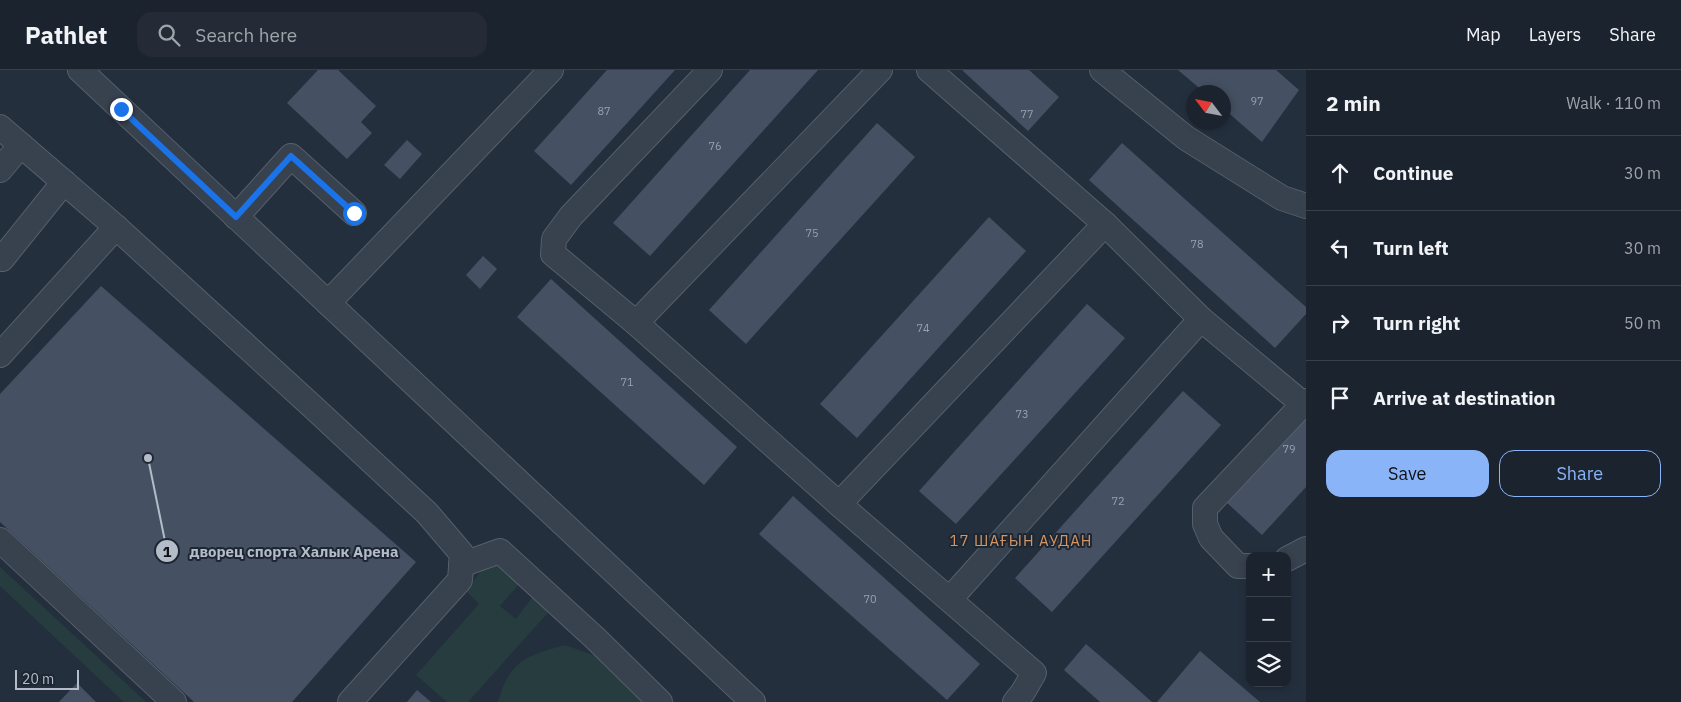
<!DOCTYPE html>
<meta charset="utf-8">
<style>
body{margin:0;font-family:"IBM Plex Sans",sans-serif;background:#242b36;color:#f1f3f6}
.controls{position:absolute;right:15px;bottom:15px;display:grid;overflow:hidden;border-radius:10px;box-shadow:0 2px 8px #0003}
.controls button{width:45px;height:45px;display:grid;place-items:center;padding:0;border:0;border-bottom:1px solid #39404a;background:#1b232e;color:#f1f3f6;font:25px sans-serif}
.compass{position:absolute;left:1186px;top:15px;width:45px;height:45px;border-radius:50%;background:#1b232e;box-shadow:0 2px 8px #0003;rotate:302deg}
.scale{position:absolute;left:15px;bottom:12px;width:64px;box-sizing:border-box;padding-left:5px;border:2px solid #b4bcc9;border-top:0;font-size:14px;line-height:18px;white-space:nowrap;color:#b4bcc9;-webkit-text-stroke:4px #1d2633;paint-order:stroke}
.stop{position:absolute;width:15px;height:15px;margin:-11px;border:4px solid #1a73e8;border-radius:50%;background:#fff}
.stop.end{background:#1a73e8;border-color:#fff;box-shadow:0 1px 5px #0008}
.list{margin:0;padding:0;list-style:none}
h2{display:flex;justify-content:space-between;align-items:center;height:65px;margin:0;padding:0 20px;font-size:21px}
h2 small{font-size:16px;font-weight:400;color:#a0a4aa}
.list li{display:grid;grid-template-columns:32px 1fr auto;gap:15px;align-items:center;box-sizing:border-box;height:75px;padding:0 20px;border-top:1px solid #39404a}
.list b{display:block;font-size:19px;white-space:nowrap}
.list em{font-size:16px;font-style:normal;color:#a0a4aa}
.actions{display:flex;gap:10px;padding:15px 20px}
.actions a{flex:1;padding:11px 0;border:1px solid #8ab4f8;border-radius:15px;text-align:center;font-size:18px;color:#8ab4f8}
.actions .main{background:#8ab4f8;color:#111}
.icon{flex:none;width:28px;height:28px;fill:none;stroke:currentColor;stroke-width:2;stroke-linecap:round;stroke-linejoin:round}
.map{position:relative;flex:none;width:1306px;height:632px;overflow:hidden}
header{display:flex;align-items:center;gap:30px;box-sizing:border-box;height:70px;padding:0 25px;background:#1b232e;border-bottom:1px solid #39404a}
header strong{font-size:24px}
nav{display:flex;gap:28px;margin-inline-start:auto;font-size:18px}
.search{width:350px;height:45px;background:#242b36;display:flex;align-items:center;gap:12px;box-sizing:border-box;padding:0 18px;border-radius:15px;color:#a0a4aa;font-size:19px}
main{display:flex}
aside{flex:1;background:#1b232e}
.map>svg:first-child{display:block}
.green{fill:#263c3f}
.building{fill:#455162}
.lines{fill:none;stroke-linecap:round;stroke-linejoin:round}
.minor-casing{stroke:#565f6c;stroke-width:26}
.minor{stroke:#38414e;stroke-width:24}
.route{stroke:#1a73e8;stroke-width:6}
.labels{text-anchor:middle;stroke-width:4;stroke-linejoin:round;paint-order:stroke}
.number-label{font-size:11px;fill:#98a1af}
.neighbourhood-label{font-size:15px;letter-spacing:1px;fill:#d59563;stroke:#1d2633}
.leader{fill:none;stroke:#b4bcc9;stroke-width:2}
.callout-dot{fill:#b4bcc9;stroke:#1d2633;stroke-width:2}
.mark-label{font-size:15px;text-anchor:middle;font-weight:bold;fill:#111}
.callout-label{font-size:15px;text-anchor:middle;font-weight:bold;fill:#b4bcc9;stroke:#1d2633;stroke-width:4;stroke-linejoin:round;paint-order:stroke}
</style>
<header>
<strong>Pathlet</strong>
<div class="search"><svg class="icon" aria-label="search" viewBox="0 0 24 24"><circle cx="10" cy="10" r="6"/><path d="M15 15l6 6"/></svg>Search here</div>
<nav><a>Map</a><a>Layers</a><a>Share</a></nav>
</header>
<main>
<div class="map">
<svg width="1306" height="632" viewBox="0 0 1306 632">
<rect width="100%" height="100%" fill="#242f3e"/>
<g class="green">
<path d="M499 491 521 512 500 536 516 549 534 525 553 537 468 632H447L416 605 479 534 466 521 486 495Z"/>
<path d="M0 497 146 632H124L0 516Z"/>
<path d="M565 575 596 586 645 632H498C510 590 526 586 565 575Z"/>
</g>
<g class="building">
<path d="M318 0H338L376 36 361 52 372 63 347 89 287 33Z"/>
<path d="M607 0H675L571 115 534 81Z"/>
<path d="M750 0H818L650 186 613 153Z"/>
<path d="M962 0H1029L1059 27 1028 61Z"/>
<path d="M1178 0H1276L1299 20 1262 72 1224 39V22H1204Z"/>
<path d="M877 53 915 87 746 274 709 240Z"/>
<path d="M407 70 422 84 400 109 384 95Z"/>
<path d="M1122 73 1306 237V244L1275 278 1089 110Z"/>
<path d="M989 147 1026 181 857 368 820 334Z"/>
<path d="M483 186 497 199 480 219 466 205Z"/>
<path d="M551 209 737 377 704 415 517 247Z"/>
<path d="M101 216 416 492 292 632H194L0 452V324Z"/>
<path d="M1087 234 1125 268 956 454 919 421Z"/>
<path d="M1183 321 1221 355 1052 542 1015 508Z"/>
<path d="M1306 342V417L1262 465 1225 431Z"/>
<path d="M793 426 980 594 947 630 759 464Z"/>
<path d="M1086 574 1115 599 1152 632H1100L1064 600Z"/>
<path d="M1200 581 1260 632H1157Z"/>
<path d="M77 613 96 632H59Z"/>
<path d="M417 620 431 632H407Z"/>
</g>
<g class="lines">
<g class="minor-casing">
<g id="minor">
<path d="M80 0 753 632"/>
<path d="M710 0 571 146 554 169 553 184 636 253 839 434 1034 603 1023 622 1015 632"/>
<path d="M929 0 1105 154 1201 249 1303 334"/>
<path d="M1102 0 1186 68 1282 128 1306 136"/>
<path d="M0 57 116 157 314 338 427 443 462 484 460 510 350 632"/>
<path d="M0 100 21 75"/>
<path d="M236 147 291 86 354 143"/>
<path d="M2 189 64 112"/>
<path d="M328 233 551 0"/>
<path d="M636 253 880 0"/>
<path d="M0 285 116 157"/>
<path d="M839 434 1105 154"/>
<path d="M0 470 174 632"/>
<path d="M1287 489 1306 479"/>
<path d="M461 495 500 481 596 569 660 632"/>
<path d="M1250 496H1238L1211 468 1205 454V438L1306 331"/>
<path d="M950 529 1201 249"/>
</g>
</g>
<use href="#minor" class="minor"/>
</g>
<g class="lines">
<path class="route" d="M121 39 236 147 291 86 354 143"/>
</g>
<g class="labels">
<g class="number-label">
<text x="1257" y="35">97</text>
<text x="604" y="45">87</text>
<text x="1027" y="48">77</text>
<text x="715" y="80">76</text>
<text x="812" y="167">75</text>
<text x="1197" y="178">78</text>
<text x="923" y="262">74</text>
<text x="627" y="316">71</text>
<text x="1022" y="348">73</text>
<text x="1289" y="383">79</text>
<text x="1118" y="435">72</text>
<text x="870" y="533">70</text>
</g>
<g class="neighbourhood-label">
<text x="1021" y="476">17 ШАҒЫН АУДАН</text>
</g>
</g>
<path class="leader" d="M148 388L167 481"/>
<g class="callout-dot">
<circle cx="148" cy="388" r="5"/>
<circle cx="167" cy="481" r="12"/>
</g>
<g class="mark-label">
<text x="167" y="487">1</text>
</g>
<g class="callout-label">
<text x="294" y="487">дворец спорта Халык Арена</text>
</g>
</svg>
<div class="controls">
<button>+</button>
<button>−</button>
<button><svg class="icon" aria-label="layers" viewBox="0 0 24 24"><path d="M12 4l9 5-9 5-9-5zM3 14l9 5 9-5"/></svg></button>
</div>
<svg class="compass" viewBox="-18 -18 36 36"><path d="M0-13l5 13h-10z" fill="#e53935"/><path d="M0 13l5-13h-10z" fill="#a0a4aa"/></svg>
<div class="scale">20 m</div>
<div class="stop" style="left:354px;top:143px"></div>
<div class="stop end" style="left:121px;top:39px"></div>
</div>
<aside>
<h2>2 min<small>Walk · 110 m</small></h2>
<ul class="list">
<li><svg class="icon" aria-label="ahead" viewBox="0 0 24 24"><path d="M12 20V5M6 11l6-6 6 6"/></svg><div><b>Continue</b></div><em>30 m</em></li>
<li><svg class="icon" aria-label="left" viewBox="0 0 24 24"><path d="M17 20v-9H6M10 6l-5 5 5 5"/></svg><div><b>Turn left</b></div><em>30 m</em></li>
<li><svg class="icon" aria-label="right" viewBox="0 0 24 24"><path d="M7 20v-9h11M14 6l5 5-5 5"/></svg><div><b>Turn right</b></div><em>50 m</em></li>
<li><svg class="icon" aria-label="arrive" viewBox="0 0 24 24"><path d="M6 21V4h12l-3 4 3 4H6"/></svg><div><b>Arrive at destination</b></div></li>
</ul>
<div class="actions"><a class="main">Save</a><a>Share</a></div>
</aside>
</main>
